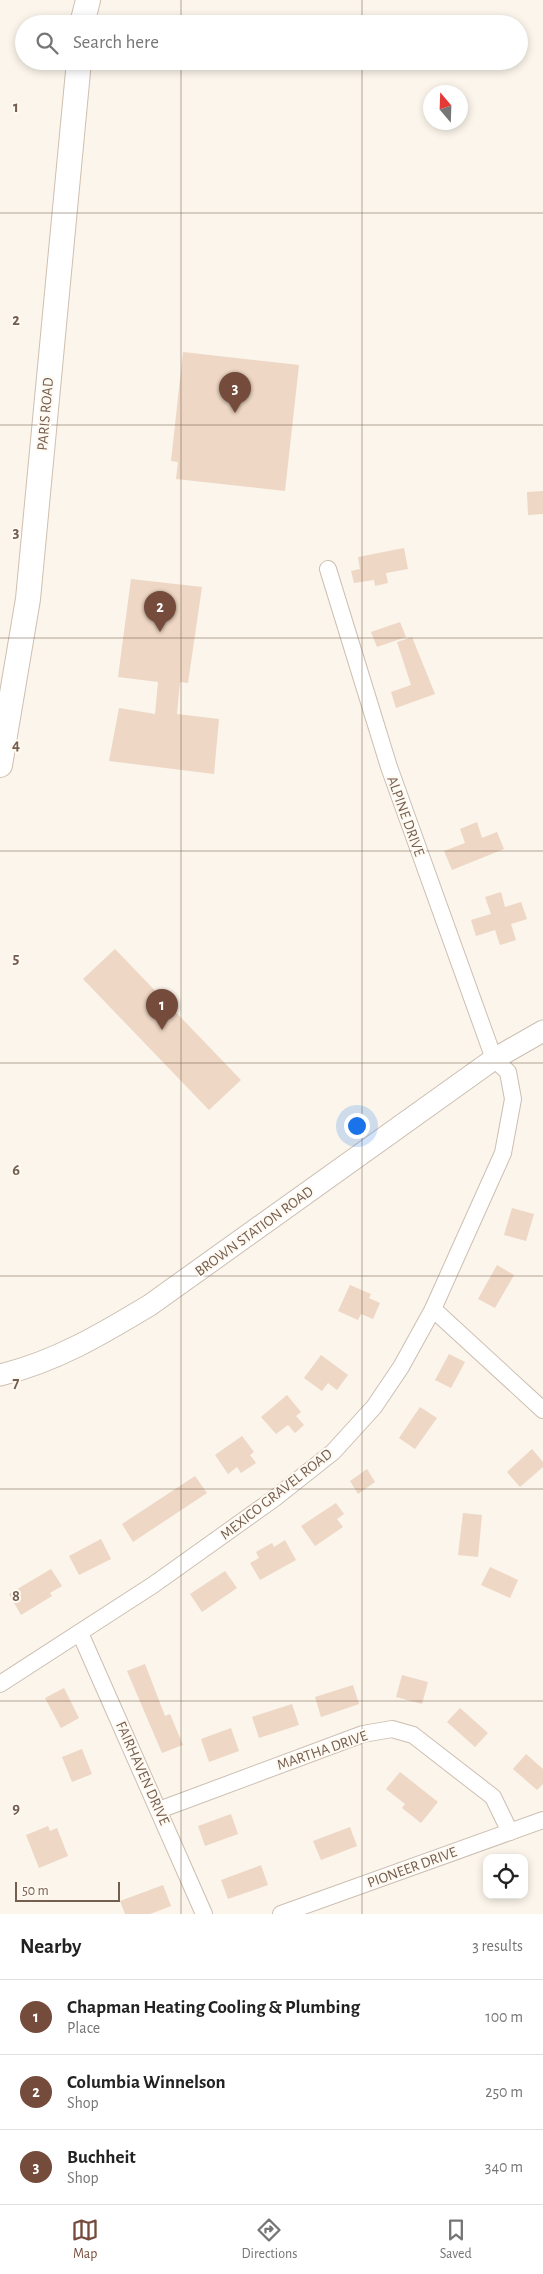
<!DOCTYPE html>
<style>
body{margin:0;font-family:"Alegreya Sans",sans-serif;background:#f6f6f6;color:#222}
.controls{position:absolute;right:15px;bottom:15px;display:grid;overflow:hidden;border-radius:10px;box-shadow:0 2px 8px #0003}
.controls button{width:45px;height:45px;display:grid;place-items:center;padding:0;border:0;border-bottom:1px solid #e0e0e0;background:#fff;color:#222;font:25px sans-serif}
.compass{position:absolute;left:423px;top:85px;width:45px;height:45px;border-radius:50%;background:#fff;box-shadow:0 2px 8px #0003;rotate:341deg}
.scale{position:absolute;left:15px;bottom:12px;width:105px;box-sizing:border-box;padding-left:5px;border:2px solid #745e4f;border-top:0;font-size:14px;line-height:18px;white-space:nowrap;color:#745e4f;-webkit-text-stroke:4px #fef9f1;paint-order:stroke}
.you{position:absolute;left:356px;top:1125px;width:18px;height:18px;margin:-12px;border:4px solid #fff;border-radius:50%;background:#1a73e8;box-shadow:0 0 0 8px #1a73e833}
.badge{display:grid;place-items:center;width:32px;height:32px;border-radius:50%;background:#754b3c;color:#fff;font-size:16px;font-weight:700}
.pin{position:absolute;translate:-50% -41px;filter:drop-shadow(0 1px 2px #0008)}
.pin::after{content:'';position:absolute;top:26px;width:18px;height:15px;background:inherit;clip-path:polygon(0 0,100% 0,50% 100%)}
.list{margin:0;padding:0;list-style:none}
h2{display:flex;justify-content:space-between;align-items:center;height:65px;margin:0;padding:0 20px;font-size:21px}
h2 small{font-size:16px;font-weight:400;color:#767676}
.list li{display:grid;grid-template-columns:32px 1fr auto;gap:15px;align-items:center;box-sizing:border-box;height:75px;padding:0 20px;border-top:1px solid #e0e0e0}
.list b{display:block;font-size:19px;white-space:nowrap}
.list p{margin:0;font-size:16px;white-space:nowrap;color:#767676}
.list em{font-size:16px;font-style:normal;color:#767676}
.icon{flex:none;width:28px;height:28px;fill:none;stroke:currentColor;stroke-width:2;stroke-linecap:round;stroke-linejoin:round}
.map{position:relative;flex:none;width:543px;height:1914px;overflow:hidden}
.search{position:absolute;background:#fff;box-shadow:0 2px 8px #0003;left:15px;right:15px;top:15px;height:55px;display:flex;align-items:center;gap:12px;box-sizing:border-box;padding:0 18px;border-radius:28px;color:#767676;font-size:19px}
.sheet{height:290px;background:#fff}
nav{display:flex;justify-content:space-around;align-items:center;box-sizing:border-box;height:70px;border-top:1px solid #e0e0e0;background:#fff;font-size:14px;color:#767676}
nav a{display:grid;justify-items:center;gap:2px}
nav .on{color:#754b3c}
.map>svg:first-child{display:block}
.building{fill:#eed7c4}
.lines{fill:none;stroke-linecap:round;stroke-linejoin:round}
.minor-casing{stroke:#cdbeb1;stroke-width:18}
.tertiary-casing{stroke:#cdbeb1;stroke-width:23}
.secondary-casing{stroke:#cfbfaf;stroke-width:26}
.minor{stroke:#fff;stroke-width:16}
.tertiary{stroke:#fff;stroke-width:21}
.secondary{stroke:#fff;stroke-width:24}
.grid{fill:none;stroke:#745e4f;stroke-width:1;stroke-opacity:0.55}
.labels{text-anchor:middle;stroke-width:4;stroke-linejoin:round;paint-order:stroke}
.street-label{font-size:15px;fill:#745e4f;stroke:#fef9f1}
.grid-label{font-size:16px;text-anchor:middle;font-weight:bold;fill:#745e4f;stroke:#fef9f1;stroke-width:4;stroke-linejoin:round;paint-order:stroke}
</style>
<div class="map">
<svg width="543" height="1914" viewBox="0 0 543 1914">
<rect width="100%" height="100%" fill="#fbf5eb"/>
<g class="building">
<path d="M183 352 299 365 285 491 176 479 178 462 171 461Z"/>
<path d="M543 491V514L528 515 527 492Z"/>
<path d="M404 548 408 569 386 573 388 583 375 586 374 580 354 583 351 571 360 569 358 557Z"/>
<path d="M131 579 202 587 188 683 180 682 177 714 219 719 214 774 109 761 119 708 155 714 158 682 118 677Z"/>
<path d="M400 622 406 637 377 647 371 632Z"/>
<path d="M412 637 435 694 396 708 391 692 411 685 397 642Z"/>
<path d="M477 822 482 838 497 832 504 849 452 870 444 851 465 843 460 829Z"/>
<path d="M501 892 505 907 521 902 527 919 511 924 516 940 500 945 495 930 476 936 471 920 491 914 485 897Z"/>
<path d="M115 949 241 1080 209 1110 83 979Z"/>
<path d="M512 1208 534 1214 526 1241 504 1235Z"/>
<path d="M497 1265 514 1275 495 1308 478 1299Z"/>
<path d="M350 1285 371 1294 369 1298 380 1303 373 1319 361 1314 358 1320 338 1311Z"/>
<path d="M449 1354 465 1362 451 1388 435 1380Z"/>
<path d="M321 1355 348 1375 337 1390 328 1383 322 1391 304 1378Z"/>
<path d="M287 1395 301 1412 296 1416 304 1425 295 1433 288 1425 276 1434 261 1417Z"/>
<path d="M420 1407 437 1418 415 1449 399 1438Z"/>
<path d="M242 1436 254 1452 250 1455 256 1463 241 1473 237 1467 228 1474 215 1455Z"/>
<path d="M532 1449 543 1462V1467L520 1487 507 1472Z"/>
<path d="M367 1469 375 1482 358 1494 350 1481Z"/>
<path d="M195 1476 207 1493 133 1542 122 1524Z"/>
<path d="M336 1503 344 1514 337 1519 343 1527 315 1546 301 1526Z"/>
<path d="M463 1513 482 1515 478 1557 458 1555Z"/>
<path d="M101 1539 111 1559 79 1575 69 1556Z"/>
<path d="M285 1540 296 1560 260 1580 250 1563 259 1558 256 1552 272 1543 274 1547Z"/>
<path d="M490 1567 518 1580 510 1598 481 1585Z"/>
<path d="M51 1569 62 1586 50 1593 52 1596 21 1615 9 1594Z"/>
<path d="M225 1571 237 1588 202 1612 190 1594Z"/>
<path d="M145 1664 165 1716 170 1714 183 1745 162 1753 127 1671Z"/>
<path d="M402 1675 428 1682 422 1704 396 1697Z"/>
<path d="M353 1685 359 1704 321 1717 315 1697Z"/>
<path d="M64 1688 79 1718 61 1728 45 1698Z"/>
<path d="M292 1704 299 1725 259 1738 252 1717Z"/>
<path d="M460 1708 488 1733 475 1747 447 1722Z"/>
<path d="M231 1728 239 1751 209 1762 201 1739Z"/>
<path d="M82 1749 92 1774 72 1782 62 1757Z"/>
<path d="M526 1754 543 1769V1784L537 1790 513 1769Z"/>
<path d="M400 1772 438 1802 421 1823 402 1808 405 1804 386 1789Z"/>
<path d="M231 1814 238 1834 205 1846 198 1826Z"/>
<path d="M48 1826 50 1831 57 1828 68 1856 39 1868 26 1835Z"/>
<path d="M350 1827 357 1846 321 1860 313 1841Z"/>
<path d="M261 1865 268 1885 228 1899 221 1880Z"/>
<path d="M163 1885 171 1906 150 1914H125L120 1901Z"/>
</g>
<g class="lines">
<g class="minor-casing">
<g id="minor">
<path d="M433 1309 543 1410"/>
<path d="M80 1633 204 1914"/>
<path d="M0 1684 153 1585 275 1498 333 1452 374 1407 401 1367 433 1309 503 1153 513 1099 508 1072 494 1059 389 767 328 569"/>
<path d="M159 1810 363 1734 392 1729 413 1735 493 1797 510 1832"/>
<path d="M281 1914 543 1820"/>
</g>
</g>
<g class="tertiary-casing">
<path id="tertiary" d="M0 1375C55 1362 102 1334 150 1305L494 1059 543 1031"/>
</g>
<g class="secondary-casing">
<g id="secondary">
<path d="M82 24 88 0"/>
<path d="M0 765 28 599 79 61"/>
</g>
</g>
<use href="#minor" class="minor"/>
<use href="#tertiary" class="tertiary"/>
<use href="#secondary" class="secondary"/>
</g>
<path class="grid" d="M181 0V24M362 0V24M181 61V1914M362 61V1914M0 213H543M0 425H543M0 638H543M0 851H543M0 1063H543M0 1276H543M0 1489H543M0 1701H543"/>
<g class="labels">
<g class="street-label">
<text transform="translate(45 414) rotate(-85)" y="5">PARIS ROAD</text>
<text transform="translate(406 816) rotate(70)" y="5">ALPINE DRIVE</text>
<text transform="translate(254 1231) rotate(-36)" y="5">BROWN STATION ROAD</text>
<text transform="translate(276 1494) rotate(-38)" y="5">MEXICO GRAVEL ROAD</text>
<text transform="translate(322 1750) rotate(-19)" y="5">MARTHA DRIVE</text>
<text transform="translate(143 1773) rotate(66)" y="5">FAIRHAVEN DRIVE</text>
<text transform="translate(412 1867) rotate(-20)" y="5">PIONEER DRIVE</text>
</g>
</g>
<g class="grid-label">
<text x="16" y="112">1</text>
<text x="16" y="325">2</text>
<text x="16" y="537">3</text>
<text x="16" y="750">4</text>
<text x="16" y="963">5</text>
<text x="16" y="1175">6</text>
<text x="16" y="1388">7</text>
<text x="16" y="1601">8</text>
<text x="16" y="1813">9</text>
</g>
</svg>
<div class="controls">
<button><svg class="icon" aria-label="locate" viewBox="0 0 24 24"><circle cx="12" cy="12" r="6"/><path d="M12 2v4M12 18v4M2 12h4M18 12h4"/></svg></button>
</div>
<svg class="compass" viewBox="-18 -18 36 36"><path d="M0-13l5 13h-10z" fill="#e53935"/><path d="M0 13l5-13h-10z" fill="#767676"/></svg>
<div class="scale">50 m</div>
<div class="you"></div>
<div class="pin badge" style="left:162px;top:1030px">1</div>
<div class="pin badge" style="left:160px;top:632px">2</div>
<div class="pin badge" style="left:235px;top:413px">3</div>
<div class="search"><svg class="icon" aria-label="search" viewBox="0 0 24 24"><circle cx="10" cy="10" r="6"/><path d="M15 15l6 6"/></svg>Search here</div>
</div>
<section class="sheet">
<h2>Nearby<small>3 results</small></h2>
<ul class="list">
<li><span class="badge">1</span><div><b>Chapman Heating Cooling &amp; Plumbing</b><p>Place</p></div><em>100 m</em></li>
<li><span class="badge">2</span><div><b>Columbia Winnelson</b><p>Shop</p></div><em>250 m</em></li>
<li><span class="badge">3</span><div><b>Buchheit</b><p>Shop</p></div><em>340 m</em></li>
</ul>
</section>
<nav>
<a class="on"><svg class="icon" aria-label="map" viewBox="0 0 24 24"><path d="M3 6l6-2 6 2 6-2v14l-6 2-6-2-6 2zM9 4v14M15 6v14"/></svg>Map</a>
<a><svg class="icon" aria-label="directions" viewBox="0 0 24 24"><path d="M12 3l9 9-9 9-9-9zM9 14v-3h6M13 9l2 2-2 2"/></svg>Directions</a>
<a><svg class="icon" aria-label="saved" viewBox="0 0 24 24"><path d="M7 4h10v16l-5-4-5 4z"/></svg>Saved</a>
</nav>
